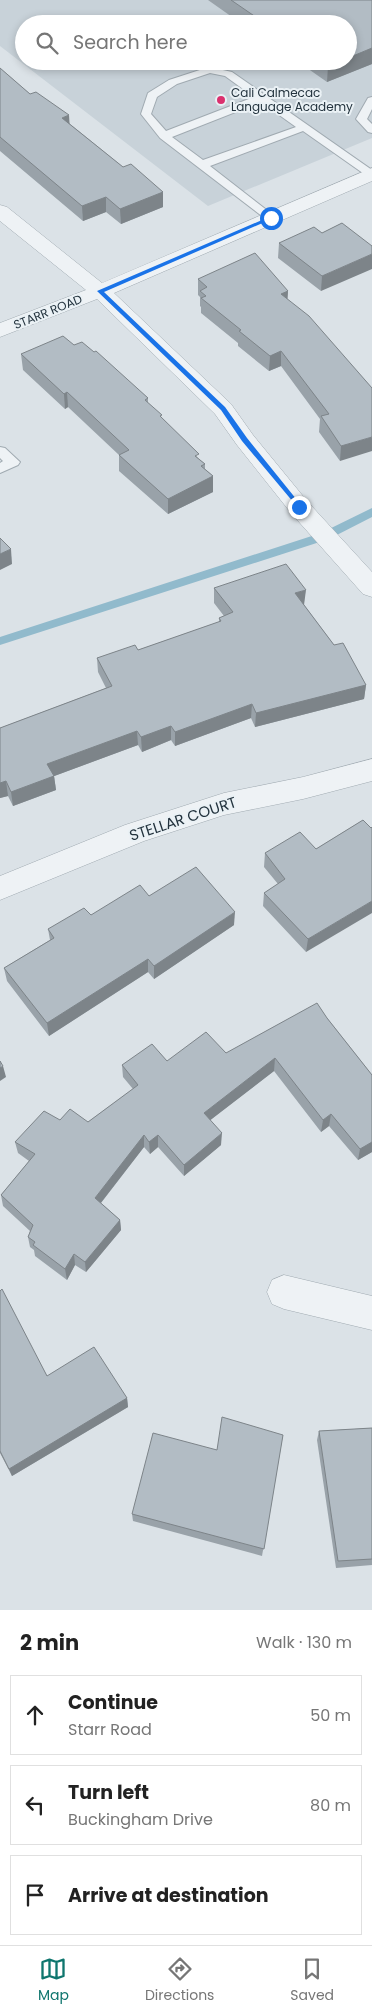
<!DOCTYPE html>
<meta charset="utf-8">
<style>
body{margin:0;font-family:Poppins,sans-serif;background:#f2f2f2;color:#222}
.stop{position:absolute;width:15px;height:15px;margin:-11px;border:4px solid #1a73e8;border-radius:50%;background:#fff}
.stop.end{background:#1a73e8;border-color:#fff;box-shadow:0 1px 5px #0008}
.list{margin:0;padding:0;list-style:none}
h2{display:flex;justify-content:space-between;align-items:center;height:65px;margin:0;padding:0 20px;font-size:21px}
h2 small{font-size:16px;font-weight:400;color:#767676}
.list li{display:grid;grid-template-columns:32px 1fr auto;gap:15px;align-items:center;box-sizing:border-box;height:80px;margin:0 10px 10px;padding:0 10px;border:1px solid #e0e0e0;border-radius:0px}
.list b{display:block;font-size:19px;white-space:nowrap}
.list p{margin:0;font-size:16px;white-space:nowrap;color:#767676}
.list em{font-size:16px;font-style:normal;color:#767676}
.icon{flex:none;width:28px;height:28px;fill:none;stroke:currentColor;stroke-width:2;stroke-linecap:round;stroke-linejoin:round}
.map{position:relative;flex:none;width:372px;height:1610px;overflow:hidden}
.search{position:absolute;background:#fff;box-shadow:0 2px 8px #0003;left:15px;right:15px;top:15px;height:55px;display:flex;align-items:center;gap:12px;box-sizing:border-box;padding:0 18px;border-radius:28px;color:#767676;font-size:19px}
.sheet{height:335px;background:#fff}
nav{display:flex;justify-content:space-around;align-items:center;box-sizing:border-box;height:70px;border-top:1px solid #e0e0e0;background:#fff;font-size:14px;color:#767676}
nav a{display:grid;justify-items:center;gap:2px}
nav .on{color:#0f766e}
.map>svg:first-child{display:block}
.built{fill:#c8d2d9;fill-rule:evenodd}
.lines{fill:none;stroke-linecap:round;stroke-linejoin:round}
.stream{fill:#91bacc;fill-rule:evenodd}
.service-casing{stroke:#a0aab1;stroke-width:2}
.minor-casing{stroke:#a0aab1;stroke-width:1}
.service{fill:#eef2f5;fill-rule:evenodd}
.minor{fill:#eef2f5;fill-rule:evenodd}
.wall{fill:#99a2a9}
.shaded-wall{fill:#7d8489}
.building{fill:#b2bcc4;stroke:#7d8489}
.route{fill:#1a73e8}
.poi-dot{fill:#db306e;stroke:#eaf1f5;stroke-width:2}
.labels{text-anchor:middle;stroke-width:4;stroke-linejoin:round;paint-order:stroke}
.far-poi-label{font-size:12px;fill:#23333e;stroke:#eaf1f5;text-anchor:start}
.far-street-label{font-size:12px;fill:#23333e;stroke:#eaf1f5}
.street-label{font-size:15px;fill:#23333e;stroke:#eaf1f5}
</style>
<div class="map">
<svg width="372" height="1610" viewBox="0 0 372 1610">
<rect width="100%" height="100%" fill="#dbe2e7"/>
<path class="built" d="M0 0H372V138L208 206 0 46ZM24 24H348V61H24Z"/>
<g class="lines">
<path class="stream" d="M372 508V517L329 539 0 645V637L321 533Z"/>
<g class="service-casing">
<g id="service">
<path d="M209 67 232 72 372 170V177L367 176 303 131 210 166 277 218 275 220H267L160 138 141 114 148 93 169 80ZM210 73 225 76 254 97 166 131 151 114 157 97 177 84ZM261 102 296 127 203 160 172 137Z"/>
<path d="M372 97V109L367 119 372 124V133L368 132 356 119 368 98Z"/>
<path d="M0 447 5 448 20 462 18 465 0 473V463L3 461 0 458Z"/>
</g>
</g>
<g class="minor-casing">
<g id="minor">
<path d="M372 168V181L114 293 231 404 253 435 307 501 372 572V597L363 594 291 513 237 445 215 414 97 299 0 337V323L86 290 0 221V205L7 207 102 283Z"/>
<path d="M372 759V781L303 799 224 815 144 841 0 900V876L125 825 224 793 303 777Z"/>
<path d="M284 1275 372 1296V1330L284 1309 272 1304 267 1292 272 1280Z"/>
</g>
</g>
<use href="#service" class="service"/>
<use href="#minor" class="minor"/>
</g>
<g class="wall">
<path d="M208 0H372V64L327 82 297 61H348V24H242Z"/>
<path d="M0 68 30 94 70 124 123 167 163 192V207L121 224 106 212 83 221 0 151Z"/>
<path d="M342 223 321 291 278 258 279 243 322 233Z"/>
<path d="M198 279 288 291 287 299 372 388 340 461 319 432 320 419 281 366 269 371 238 346V343L201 313V307L200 306V297L198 295Z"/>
<path d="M74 345 148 398V403L199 459 205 464V469L213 476V492L168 514 119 471V455L68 407 65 409 23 370 21 354Z"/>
<path d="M214 588 304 605 334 645 366 685 364 699 255 727 251 718 175 746 171 740 142 752 138 745 54 776 56 790 13 806 8 796 0 798V728L106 688 98 672 97 658 138 650 219 622V618L224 616 214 603Z"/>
<path d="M363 820 306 952 263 906 264 893 278 884 264 867 265 853 316 849Z"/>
<path d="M149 896 234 925 154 979 148 972 49 1036 7 981 4 968 50 940 48 929Z"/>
<path d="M327 1018 372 1075V1152L358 1160 329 1126 321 1132 274 1071 210 1120 221 1145 184 1176 158 1147 150 1154 144 1147 101 1203 120 1220 121 1230 86 1272 75 1265 67 1280 35 1256 34 1250 30 1247 28 1237 30 1231 3 1206 1 1195 29 1161 18 1153 15 1142 60 1120 88 1122 133 1089 123 1077 122 1065 167 1061 226 1053Z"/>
<path d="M0 1291 47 1376 127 1398 128 1407 12 1476 0 1453Z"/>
<path d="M372 1428V1565L336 1568 317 1440 319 1431Z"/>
<path d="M283 1435 262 1556 133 1521 132 1514 217 1450Z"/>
</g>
<g class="shaded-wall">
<path d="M372 48V64L327 82 328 66 339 61H348V58Z"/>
<path d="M69 115 70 130 62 118Z"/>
<path d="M163 192V207L121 224 120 209Z"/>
<path d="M106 197V212L83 221 82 206Z"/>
<path d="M372 254V269L321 291 322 276Z"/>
<path d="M288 291 287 306 281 294Z"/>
<path d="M281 351V366L269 371 270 356Z"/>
<path d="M67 392 68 407 65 409 64 394Z"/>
<path d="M372 437V451L340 461 341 446Z"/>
<path d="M213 476V492L168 514V499Z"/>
<path d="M11 549 12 564 0 570V554Z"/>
<path d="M306 590 304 605 294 608 295 593Z"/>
<path d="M366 685 364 699 255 727 256 713Z"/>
<path d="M252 704 251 718 175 746V732Z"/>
<path d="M171 726V740L142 752 141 737Z"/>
<path d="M137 731 138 745 49 778 47 764Z"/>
<path d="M54 776 56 790 13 806 11 792Z"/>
<path d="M6 781 8 796 0 798V783Z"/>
<path d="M372 901V913L306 952 308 939Z"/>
<path d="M235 912 234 925 154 979V966Z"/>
<path d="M148 959V972L49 1036 47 1023Z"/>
<path d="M275 1058 274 1071 204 1125V1113Z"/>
<path d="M3 1066 6 1077 0 1081V1068Z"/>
<path d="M331 1114 329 1126 321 1132 323 1120Z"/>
<path d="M222 1133 221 1145 184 1176V1165Z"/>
<path d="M144 1135V1147L96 1209 95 1198Z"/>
<path d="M158 1135V1147L150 1154 149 1142Z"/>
<path d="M372 1142V1152L358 1160 360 1149Z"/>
<path d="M120 1220 121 1230 86 1272 85 1262Z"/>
<path d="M74 1254 75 1265 67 1280 65 1269Z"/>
<path d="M127 1398 128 1407 12 1476 9 1469Z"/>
</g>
<g class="building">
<path d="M231 0H372V48L348 58V24H266Z"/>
<path d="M322 61H339L328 66Z"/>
<path d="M0 68 30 94 36 92 69 115 62 118 123 167 131 164 163 192 120 209 106 197 82 206 0 137Z"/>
<path d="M342 223 372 246V254L322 276 279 243 314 227 322 233Z"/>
<path d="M255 253 288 291 281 294 309 316 372 388V437L341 446 321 416 329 414 281 351 270 356 239 331 241 330 201 298 206 296 200 291 207 287 198 279Z"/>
<path d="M63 336 74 345 82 342 94 352 96 351 148 398 145 400 162 415 160 416 199 454 195 456 205 464 201 466 213 476 168 499 119 455 129 450 67 392 64 394 21 354Z"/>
<path d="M0 538 11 549 0 554Z"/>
<path d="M286 564 306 590 295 593 334 645 343 643 366 685 256 713 252 704 175 732 171 726 141 737 137 731 47 764 54 776 11 792 6 781 0 783V728L112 686 97 658 135 645 138 650 221 621 219 618 233 612 214 588Z"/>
<path d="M363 820 371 828 372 827V901L308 939 264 893 285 879 265 853 300 832 316 849Z"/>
<path d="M196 867 235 912 154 966 148 959 47 1023 4 968 54 938 48 929 84 908 91 915 140 885 149 896Z"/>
<path d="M317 1003 327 1018 372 1075V1142L360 1149 331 1114 323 1120 275 1058 204 1113 222 1133 184 1165 158 1135 149 1142 144 1135 95 1198 120 1220 85 1262 74 1254 65 1269 33 1245 35 1242 28 1237 33 1225 1 1195 35 1154 15 1142 44 1111 60 1120 70 1109 88 1122 138 1085 122 1065 152 1044 167 1061 206 1032 226 1053Z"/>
<path d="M0 1061 3 1066 0 1068Z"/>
<path d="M2 1289 47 1376 94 1347 127 1398 9 1469 0 1451V1291Z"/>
<path d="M222 1417 283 1435 264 1549 132 1514 153 1433 217 1450Z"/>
<path d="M372 1428V1559L338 1561 319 1431Z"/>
</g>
<path class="route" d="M269 217 274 218 104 292 225 407 247 438 301 505 302 507 299 509 242 441 221 410 97 291Z"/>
<circle class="poi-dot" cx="221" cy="100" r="5"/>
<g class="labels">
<g class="far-poi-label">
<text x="231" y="97">Cali Calmecac<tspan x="231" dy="14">Language Academy</tspan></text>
</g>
<g class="far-street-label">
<text transform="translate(48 312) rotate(-22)" y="4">STARR ROAD</text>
</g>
<g class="street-label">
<text transform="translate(183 819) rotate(-18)" y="5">STELLAR COURT</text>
</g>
</g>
</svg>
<div class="stop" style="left:271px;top:218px"></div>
<div class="stop end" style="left:299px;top:507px"></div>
<div class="search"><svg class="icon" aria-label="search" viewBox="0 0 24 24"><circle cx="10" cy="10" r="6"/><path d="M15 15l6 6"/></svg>Search here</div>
</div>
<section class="sheet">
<h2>2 min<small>Walk · 130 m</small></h2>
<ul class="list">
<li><svg class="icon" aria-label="ahead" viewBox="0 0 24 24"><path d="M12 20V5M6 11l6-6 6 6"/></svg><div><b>Continue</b><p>Starr Road</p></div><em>50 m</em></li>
<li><svg class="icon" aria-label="left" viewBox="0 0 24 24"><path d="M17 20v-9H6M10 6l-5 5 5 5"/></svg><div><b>Turn left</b><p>Buckingham Drive</p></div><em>80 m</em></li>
<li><svg class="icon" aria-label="arrive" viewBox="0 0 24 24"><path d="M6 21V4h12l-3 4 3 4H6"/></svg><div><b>Arrive at destination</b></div></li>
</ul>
</section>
<nav>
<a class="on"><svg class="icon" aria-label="map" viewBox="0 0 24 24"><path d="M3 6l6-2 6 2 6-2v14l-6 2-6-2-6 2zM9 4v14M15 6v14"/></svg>Map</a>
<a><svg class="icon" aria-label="directions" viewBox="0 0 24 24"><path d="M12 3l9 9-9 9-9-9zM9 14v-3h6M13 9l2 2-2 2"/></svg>Directions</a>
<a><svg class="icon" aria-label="saved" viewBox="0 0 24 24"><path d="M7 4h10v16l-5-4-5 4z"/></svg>Saved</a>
</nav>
